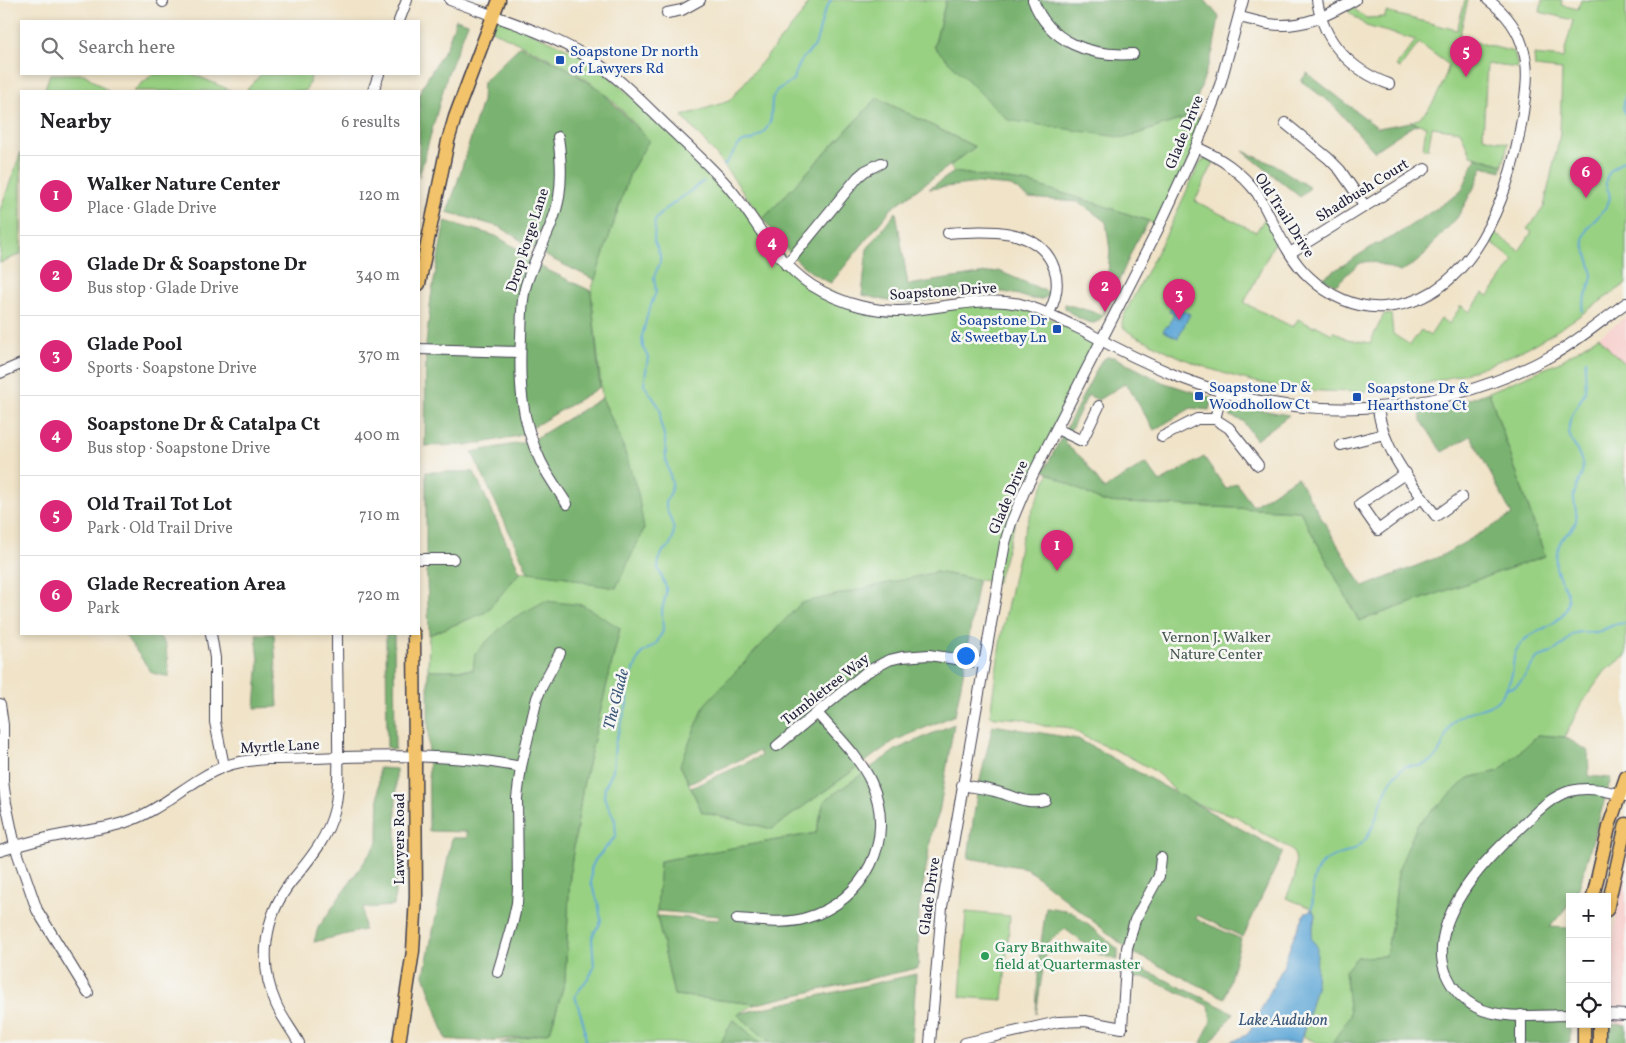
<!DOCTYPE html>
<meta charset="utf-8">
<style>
body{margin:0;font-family:Vollkorn,serif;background:#f2f2f2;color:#202124}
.controls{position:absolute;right:15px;bottom:15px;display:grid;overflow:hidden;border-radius:0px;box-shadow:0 2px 8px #0003}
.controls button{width:45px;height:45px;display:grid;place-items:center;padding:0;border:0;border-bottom:1px solid #e0e0e0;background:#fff;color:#202124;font:25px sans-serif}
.you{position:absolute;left:965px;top:655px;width:18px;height:18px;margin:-12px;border:4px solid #fff;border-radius:50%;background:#1a73e8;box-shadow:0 0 0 8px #1a73e833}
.badge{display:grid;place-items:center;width:32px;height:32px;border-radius:50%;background:#db2777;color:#fff;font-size:16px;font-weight:700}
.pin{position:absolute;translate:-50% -41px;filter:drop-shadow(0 1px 2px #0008)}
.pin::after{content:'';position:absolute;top:26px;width:18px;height:15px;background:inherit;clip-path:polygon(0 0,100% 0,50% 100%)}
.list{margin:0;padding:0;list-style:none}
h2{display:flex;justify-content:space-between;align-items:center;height:65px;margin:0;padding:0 20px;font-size:21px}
h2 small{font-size:16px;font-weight:400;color:#757577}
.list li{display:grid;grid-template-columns:32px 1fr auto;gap:15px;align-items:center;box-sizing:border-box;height:80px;padding:0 20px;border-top:1px solid #e0e0e0}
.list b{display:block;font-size:19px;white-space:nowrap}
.list p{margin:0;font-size:16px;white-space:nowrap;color:#757577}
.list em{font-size:16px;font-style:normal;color:#757577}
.icon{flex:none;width:28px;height:28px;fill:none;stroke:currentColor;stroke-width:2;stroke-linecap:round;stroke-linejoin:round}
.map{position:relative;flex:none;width:1626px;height:1043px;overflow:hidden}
.search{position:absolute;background:#fff;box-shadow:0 2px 8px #0003;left:20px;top:20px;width:400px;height:55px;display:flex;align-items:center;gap:12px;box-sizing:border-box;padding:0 18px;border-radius:0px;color:#757577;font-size:19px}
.panel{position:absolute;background:#fff;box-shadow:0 2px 8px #0003;left:20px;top:90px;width:400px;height:545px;border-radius:0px}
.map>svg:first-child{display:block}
.built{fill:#f7d0ce}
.green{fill:#99d183;stroke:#5e7a5f}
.forest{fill:#7ab371;stroke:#4e6a56}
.water{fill:#61a8d8;stroke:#42658a}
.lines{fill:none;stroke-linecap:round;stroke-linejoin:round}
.stream{stroke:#61a8d8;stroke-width:2}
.minor-casing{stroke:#413f50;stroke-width:12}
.major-casing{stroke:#413f50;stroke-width:15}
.minor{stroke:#fff;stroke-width:10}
.major{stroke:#f2c36a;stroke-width:12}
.transit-dot{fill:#1a4fb4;stroke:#f6f6f2;stroke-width:2}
.leisure-dot{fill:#2e9e5b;stroke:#f6f6f2;stroke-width:2}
.labels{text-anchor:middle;stroke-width:5;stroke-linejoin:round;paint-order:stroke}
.transit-label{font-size:15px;fill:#164399;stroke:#f6f6f2;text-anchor:start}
.street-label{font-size:15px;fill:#22223b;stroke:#f6f6f2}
.park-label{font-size:15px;fill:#465751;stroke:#f6f6f2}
.leisure-label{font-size:15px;fill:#27864d;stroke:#f6f6f2;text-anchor:start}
.water-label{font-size:16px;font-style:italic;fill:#3b587a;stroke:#f6f6f2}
</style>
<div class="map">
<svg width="1626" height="1043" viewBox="0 0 1626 1043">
<rect width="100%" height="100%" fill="#f6f6f2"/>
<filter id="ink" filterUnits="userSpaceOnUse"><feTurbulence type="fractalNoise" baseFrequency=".02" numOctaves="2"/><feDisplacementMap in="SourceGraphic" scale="10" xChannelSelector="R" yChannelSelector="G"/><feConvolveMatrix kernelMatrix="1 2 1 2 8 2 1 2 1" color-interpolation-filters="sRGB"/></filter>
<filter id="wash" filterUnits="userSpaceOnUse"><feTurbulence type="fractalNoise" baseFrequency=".0096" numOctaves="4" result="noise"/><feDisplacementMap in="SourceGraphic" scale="20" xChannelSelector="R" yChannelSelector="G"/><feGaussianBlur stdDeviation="1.12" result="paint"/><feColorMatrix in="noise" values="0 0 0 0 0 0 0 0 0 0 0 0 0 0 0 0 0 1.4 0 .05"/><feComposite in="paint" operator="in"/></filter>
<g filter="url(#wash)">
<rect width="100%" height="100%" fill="#f0e3c7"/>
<g class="built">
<path d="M1626 317V364L1610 350 1599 336Z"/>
<path d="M1626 863V1043H1608V984L1612 946 1619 896Z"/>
</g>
<g class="green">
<path d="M809 0H946L934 47 1125 138 1191 116 1207 120 1158 229 1149 221 1098 204 1029 183 954 172 950 166 975 147 877 98 763 219 717 156 682 116 729 101 804 12Z"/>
<path d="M1465 0H1468L1459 38 1514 52 1518 68 1487 64 1483 137 1508 143 1503 165 1471 155 1460 131 1432 127 1428 149H1423L1426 126 1411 122C1433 113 1442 86 1449 65L1419 43 1400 68 1396 66 1416 40 1366 26 1348 11 1353 8 1366 18 1385 17 1386 12 1457 30Z"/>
<path d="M1542 0H1562L1561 5 1578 9 1581 0 1607 1 1608 0H1626V284C1595 304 1566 327 1534 344 1437 396 1321 406 1217 371 1194 364 1172 354 1151 343 1142 339 1131 335 1124 328L1122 324 1123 317 1170 227 1200 162 1206 158 1214 162 1195 201 1256 232 1265 218 1276 240 1244 303 1293 327 1298 319 1314 327 1315 325 1332 334 1333 331 1347 339 1370 343 1384 314H1391L1393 334 1410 345 1421 330 1430 336 1441 319 1449 324 1461 306 1470 312 1483 293 1489 296 1514 260 1489 241 1494 232 1519 251 1532 232 1527 229 1544 207 1560 134 1562 70 1535 67 1534 55 1563 58 1573 20 1540 12Z"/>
<path d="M493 16 589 58 722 179 805 281 871 309 1011 303 1101 340 1024 492 997 583 936 572 680 765 702 812 772 829 861 765 865 772 824 801 816 833 660 861 657 916 674 995 756 1004 738 1014 771 1043H760L734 1020 721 1043H500L550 1032 565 981 570 872 583 786 620 628 474 670H428L429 635 486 612 520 572C552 570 585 583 616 588L620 437 602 398 591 291 630 173 649 140C633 123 618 104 600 90 569 64 524 48 488 28Z"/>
<path d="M50 74H84L108 91H44Z"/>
<path d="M153 74H193L232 91H133Z"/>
<path d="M261 74H312L306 91H246Z"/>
<path d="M21 152V254L0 263V210Z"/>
<path d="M1599 336 1610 350 1626 364V445L1622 455 1626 486V656L1606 670 1581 704 1565 737 1538 735 1499 771 1468 778 1398 871 1394 911 1386 956 1357 957 1405 1043H1318L1302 1036 1316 987 1311 939 1315 915 1312 908 1286 898 1295 877 1296 866 1295 856 1290 848 1258 831 1236 816 1205 807 1179 796 1166 781 1153 770 1126 755 1085 737 1070 728 1065 727 1044 726 1023 719 995 717 990 715 1001 637 1022 538 1030 515 1049 473 1103 502 1300 511 1359 621 1545 556 1489 392 1558 363Z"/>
<path d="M966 912 1010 916 1003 1000 960 997Z"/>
</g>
<g class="forest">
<path d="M946 0H1205L1219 17 1213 51 1191 116 1125 138 1008 120 934 47Z"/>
<path d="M456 19 468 23 447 76 419 177V96L422 87 447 46Z"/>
<path d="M520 46 565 67 600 90 649 140 630 173 595 280 544 255 500 227 447 212 456 187 482 101 483 82Z"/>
<path d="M1307 73 1378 128 1411 122 1418 124 1404 131 1374 151 1331 103 1301 81Z"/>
<path d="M877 98 975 147 892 208 831 283C801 271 781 244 763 219Z"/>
<path d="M1243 151 1277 166 1310 188 1300 197Z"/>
<path d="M1476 157 1503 165 1501 171 1483 166 1475 186 1457 218 1435 241 1420 260 1400 272C1361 256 1365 257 1336 285L1323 278 1376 244 1393 237 1455 196 1462 190Z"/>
<path d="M954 172 1029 183 1098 204 1149 221 1135 244 1104 315C1101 318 1098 322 1094 323 1087 324 1069 313 1065 308V304L1104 315 1110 251 1106 222 1079 202 1029 198 1011 186 978 183 929 189Z"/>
<path d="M896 212 908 285 999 271 1050 293C1042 305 1027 297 1015 294 987 288 962 294 934 299 927 300 919 303 911 303 895 304 877 298 862 295L867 249Z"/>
<path d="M445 221 496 236 526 254 539 266 591 291 600 387 518 436 471 445 425 446 426 344 431 297Z"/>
<path d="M1107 357H1114L1162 382 1212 398 1209 410 1191 408 1154 430 1126 383 1098 400 1088 395 1064 443 1083 459 1104 489 1146 463 1160 482 1204 457 1226 489 1236 483 1253 506 1297 477 1363 587 1441 556 1512 515 1471 436 1442 452 1421 420 1420 411 1451 405 1489 392 1545 556 1359 621 1300 511 1103 502 1044 471 1101 361Z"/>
<path d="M602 398 620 437 638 493 644 529 616 588 590 584 567 577 528 572 472 452 521 443 536 438Z"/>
<path d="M1233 405 1289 415 1256 440 1243 421 1230 416Z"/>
<path d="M426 472H474L520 572 486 612 429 635 426 553Z"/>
<path d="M936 572 978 580 964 669 955 715 894 741 772 829 702 812 691 788 761 756 759 751 689 783 680 765 705 704 801 603Z"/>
<path d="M545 601 583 605 620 628 583 786 570 872 565 981 550 1032C512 1040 486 1043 446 1039L424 975 452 838H467V832L429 831 428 670H473L475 653 508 621Z"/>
<path d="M124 634H158L166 646 169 677 152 673Z"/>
<path d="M256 634H274L278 707 255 708 259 660Z"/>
<path d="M386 634H394L395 750 387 747Z"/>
<path d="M954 724 939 813 932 832 919 911 918 968 756 1004 674 995 657 916 719 920V916L657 911 660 861 816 833 824 801 897 749Z"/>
<path d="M993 725 1078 739 1283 852 1243 937 1197 915 1196 919 1241 939 1225 998 1133 953 1026 868 968 858 977 793Z"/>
<path d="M1538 735 1565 737 1588 751 1589 776 1611 778 1577 894 1575 897H1570V903L1550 927 1569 928 1570 1043H1332L1350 1016 1345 971 1357 957 1386 956 1394 911 1398 871 1417 825 1468 778 1499 771Z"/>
<path d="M379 768 396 769V876L394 906 363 908 364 930 314 942 318 928 378 842Z"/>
<path d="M1046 907 1071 911 1118 949V960L1098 954 1065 929 1047 943 1036 1014 1039 957Z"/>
<path d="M1133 964 1234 1013 1210 1043H1201L1211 1021 1209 1006 1146 978H1132Z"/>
<path d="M916 974 912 1043H771L737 1014Z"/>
<path d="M733 1019 760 1043H721Z"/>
<path d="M1614 1024 1626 1025V1043H1608V1030L1610 1025Z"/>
</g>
<g class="water">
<path d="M1172 306 1190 314 1178 338 1163 331 1166 326 1168 327 1174 314 1169 312Z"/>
<path d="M1312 909 1315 915 1311 939 1317 946 1316 987 1300 1043H1230L1248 1034 1283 967 1293 938 1305 913Z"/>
</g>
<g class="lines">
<g class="stream">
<path d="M1626 92 1623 108 1626 114"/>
<path d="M724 166 738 146 743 142 753 140 763 133 769 125 771 118 772 99 777 90 792 81 802 59 815 46 824 13 831 0"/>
<path d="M1582 311C1583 298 1592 287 1592 274 1592 261 1582 250 1584 237 1587 223 1603 216 1608 203 1612 195 1608 192 1606 185 1604 173 1618 165 1626 159"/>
<path d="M1506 689 1516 686 1522 680 1537 658 1551 653 1564 644 1572 634 1580 632H1598L1616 624 1626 623"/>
<path d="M1312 908C1314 898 1311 888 1314 879 1322 848 1349 861 1365 840 1378 822 1380 799 1391 781 1395 776 1401 767 1407 766 1411 765 1415 766 1419 766 1423 765 1432 761 1435 758 1445 747 1444 732 1454 721 1468 707 1489 712 1500 698 1505 691 1510 683 1512 674 1514 664 1512 655 1519 646 1530 629 1555 630 1566 609 1574 594 1558 582 1556 567 1555 560 1558 543 1563 538 1568 531 1574 530 1576 521 1578 512 1573 503 1574 495 1576 483 1585 475 1582 463 1580 451 1570 443 1569 432 1567 417 1578 406 1584 394 1588 383 1583 371 1586 360"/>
<path d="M586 1043 584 1025 575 996 591 974 594 967 592 939 594 932 599 926 601 920 598 902 591 883V869L595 860 616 836 615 820 604 797 605 787 613 770 615 743 627 704V687L639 658 642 653 656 644 663 631 662 610 666 594V587L658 568 659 561 663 551 670 545 673 538 674 529 666 507V501L671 492 672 483 666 461 665 439 660 421 661 412 658 405 644 385 648 357 643 348 642 336 648 313 656 292 654 277 660 262V255L654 241 655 220 662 212 704 181"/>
</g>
</g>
</g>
<g filter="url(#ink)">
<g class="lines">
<g class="minor-casing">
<g id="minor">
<path d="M162 0 163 2"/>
<path d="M450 0C495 17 544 31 586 56 617 75 642 102 667 126 687 145 707 163 725 183 756 217 771 258 811 285 841 304 878 314 913 310 951 307 981 296 1020 304 1044 310 1065 322 1088 333 1117 349 1148 364 1179 377 1298 425 1435 418 1549 357 1577 342 1601 321 1626 303"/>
<path d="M1033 0C1049 43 1091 57 1133 54"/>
<path d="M1317 0C1323 41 1350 70 1389 84"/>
<path d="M667 13 682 10 700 0"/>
<path d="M1239 17C1249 19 1259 22 1269 24 1302 29 1328 15 1355 0"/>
<path d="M399 21 407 0"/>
<path d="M373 91 379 74"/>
<path d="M1285 123 1328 158 1340 170 1365 206"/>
<path d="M558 137C561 157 562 178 559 197 554 226 537 252 528 279 521 297 522 317 521 336 519 381 520 419 541 462 548 476 558 490 567 504"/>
<path d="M1196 147C1221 158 1240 171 1257 193 1273 220 1286 256 1309 277 1329 296 1356 309 1384 307 1473 301 1510 194 1522 119 1525 97 1530 74 1524 52 1519 30 1506 13 1488 0"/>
<path d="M948 233C984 230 1040 226 1054 268 1060 284 1056 299 1049 313"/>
<path d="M1290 253 1425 169"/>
<path d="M786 265 858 177 865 171 881 163"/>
<path d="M419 349 520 352"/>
<path d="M0 373 21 364"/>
<path d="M1222 392 1215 419 1229 428 1258 465"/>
<path d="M1378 408C1382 448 1412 484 1436 516L1462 497"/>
<path d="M1057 429 1082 441 1099 406"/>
<path d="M1162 437 1197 419H1215"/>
<path d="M1341 445 1384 434"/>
<path d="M1406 473 1360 504 1378 530 1422 498"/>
<path d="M419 559H453"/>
<path d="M211 634 215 658V722L224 766"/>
<path d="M0 704 3 725V781L6 803 15 846 37 910 88 993"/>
<path d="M777 746 865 673 889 660 902 657 929 655 983 663"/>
<path d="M962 785C972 787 983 788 994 791 1011 795 1027 805 1045 800"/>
<path d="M0 851C22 844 44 838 67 834 87 830 107 829 126 822 163 810 190 779 226 766 239 761 253 760 267 759 351 758 438 750 521 767"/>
<path d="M737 919C759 920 785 925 806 918 865 901 897 839 871 782 859 756 835 734 817 713"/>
<path d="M498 972 513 921 517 903 518 887 517 798 521 767 537 698 542 686 560 653"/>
<path d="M1607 1014 1626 1015"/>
<path d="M1521 1015V1043"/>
<path d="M1570 1015C1542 1015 1500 1020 1476 1007 1463 1000 1452 988 1446 974 1426 922 1483 861 1519 829 1534 815 1549 797 1570 791 1590 786 1607 791 1626 796"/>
<path d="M299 1043C292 1030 282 1018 276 1004 258 964 264 916 291 882 310 859 328 838 335 808 340 784 338 760 338 736 338 702 337 668 337 634"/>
<path d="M930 1043 942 907 1005 543 1011 523 1024 492 1158 229 1196 147 1220 85 1243 0"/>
<path d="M965 1043 1058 1022 1085 1021 1122 1028 1127 948 1135 920 1159 876 1161 858"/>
</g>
</g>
<g class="major-casing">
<g id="major">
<path d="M419 284 448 141 455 117 499 0"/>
<path d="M1593 897 1610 823 1626 777"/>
<path d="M1607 910 1626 824"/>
<path d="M1584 1024V1043"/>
<path d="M1599 1024V1043"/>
<path d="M399 1043 413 951 416 896 414 634"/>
</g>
</g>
<use href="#minor" class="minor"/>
<use href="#major" class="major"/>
</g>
</g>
<g class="transit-dot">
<rect x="555" y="55" width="10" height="10" rx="2.5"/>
<rect x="1052" y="324" width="10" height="10" rx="2.5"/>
<rect x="1194" y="391" width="10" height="10" rx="2.5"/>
<rect x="1352" y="392" width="10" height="10" rx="2.5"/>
</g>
<circle class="leisure-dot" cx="985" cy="956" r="5"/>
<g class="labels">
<g class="transit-label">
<text x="570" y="56">Soapstone Dr north<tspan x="570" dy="17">of Lawyers Rd</tspan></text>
<text x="1047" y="325" text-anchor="end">Soapstone Dr<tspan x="1047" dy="17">&amp; Sweetbay Ln</tspan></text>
<text x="1209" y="392">Soapstone Dr &amp;<tspan x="1209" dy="17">Woodhollow Ct</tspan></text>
<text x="1367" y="393">Soapstone Dr &amp;<tspan x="1367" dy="17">Hearthstone Ct</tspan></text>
</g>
<g class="street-label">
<text transform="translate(1184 132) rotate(-68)" y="5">Glade Drive</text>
<text transform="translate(1362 190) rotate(-32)" y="5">Shadbush Court</text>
<text transform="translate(1285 215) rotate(57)" y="5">Old Trail Drive</text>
<text transform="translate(527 240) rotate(-72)" y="5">Drop Forge Lane</text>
<text transform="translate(943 291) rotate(-4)" y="5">Soapstone Drive</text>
<text transform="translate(1008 497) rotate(-67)" y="5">Glade Drive</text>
<text transform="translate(825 689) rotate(-38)" y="5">Tumbletree Way</text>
<text transform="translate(280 746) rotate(-3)" y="5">Myrtle Lane</text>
<text transform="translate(399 839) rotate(-90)" y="5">Lawyers Road</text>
<text transform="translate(929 896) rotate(-82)" y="5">Glade Drive</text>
</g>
<g class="park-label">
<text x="1216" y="642">Vernon J. Walker<tspan x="1216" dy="17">Nature Center</tspan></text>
</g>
<g class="leisure-label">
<text x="995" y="952">Gary Braithwaite<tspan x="995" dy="17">field at Quartermaster</tspan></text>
</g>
<g class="water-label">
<text transform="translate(615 699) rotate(-76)" y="6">The Glade</text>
<text x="1283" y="1025">Lake Audubon</text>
</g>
</g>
</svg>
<div class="controls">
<button>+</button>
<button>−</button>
<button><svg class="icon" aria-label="locate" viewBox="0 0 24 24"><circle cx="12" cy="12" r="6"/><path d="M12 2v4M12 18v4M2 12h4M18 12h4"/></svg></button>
</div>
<div class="you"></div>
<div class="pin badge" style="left:1057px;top:571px">1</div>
<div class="pin badge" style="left:1105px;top:312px">2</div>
<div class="pin badge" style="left:1179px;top:320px">3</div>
<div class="pin badge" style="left:772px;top:268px">4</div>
<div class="pin badge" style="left:1466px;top:77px">5</div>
<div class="pin badge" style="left:1586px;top:198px">6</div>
<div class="search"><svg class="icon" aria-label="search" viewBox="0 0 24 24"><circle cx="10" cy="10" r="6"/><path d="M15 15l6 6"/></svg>Search here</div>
<section class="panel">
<h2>Nearby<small>6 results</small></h2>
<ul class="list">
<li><span class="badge">1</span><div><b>Walker Nature Center</b><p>Place · Glade Drive</p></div><em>120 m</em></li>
<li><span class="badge">2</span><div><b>Glade Dr &amp; Soapstone Dr</b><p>Bus stop · Glade Drive</p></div><em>340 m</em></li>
<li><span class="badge">3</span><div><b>Glade Pool</b><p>Sports · Soapstone Drive</p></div><em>370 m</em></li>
<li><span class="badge">4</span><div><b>Soapstone Dr &amp; Catalpa Ct</b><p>Bus stop · Soapstone Drive</p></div><em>400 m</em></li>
<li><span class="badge">5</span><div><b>Old Trail Tot Lot</b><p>Park · Old Trail Drive</p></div><em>710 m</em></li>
<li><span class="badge">6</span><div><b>Glade Recreation Area</b><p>Park</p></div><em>720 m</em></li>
</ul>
</section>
</div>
